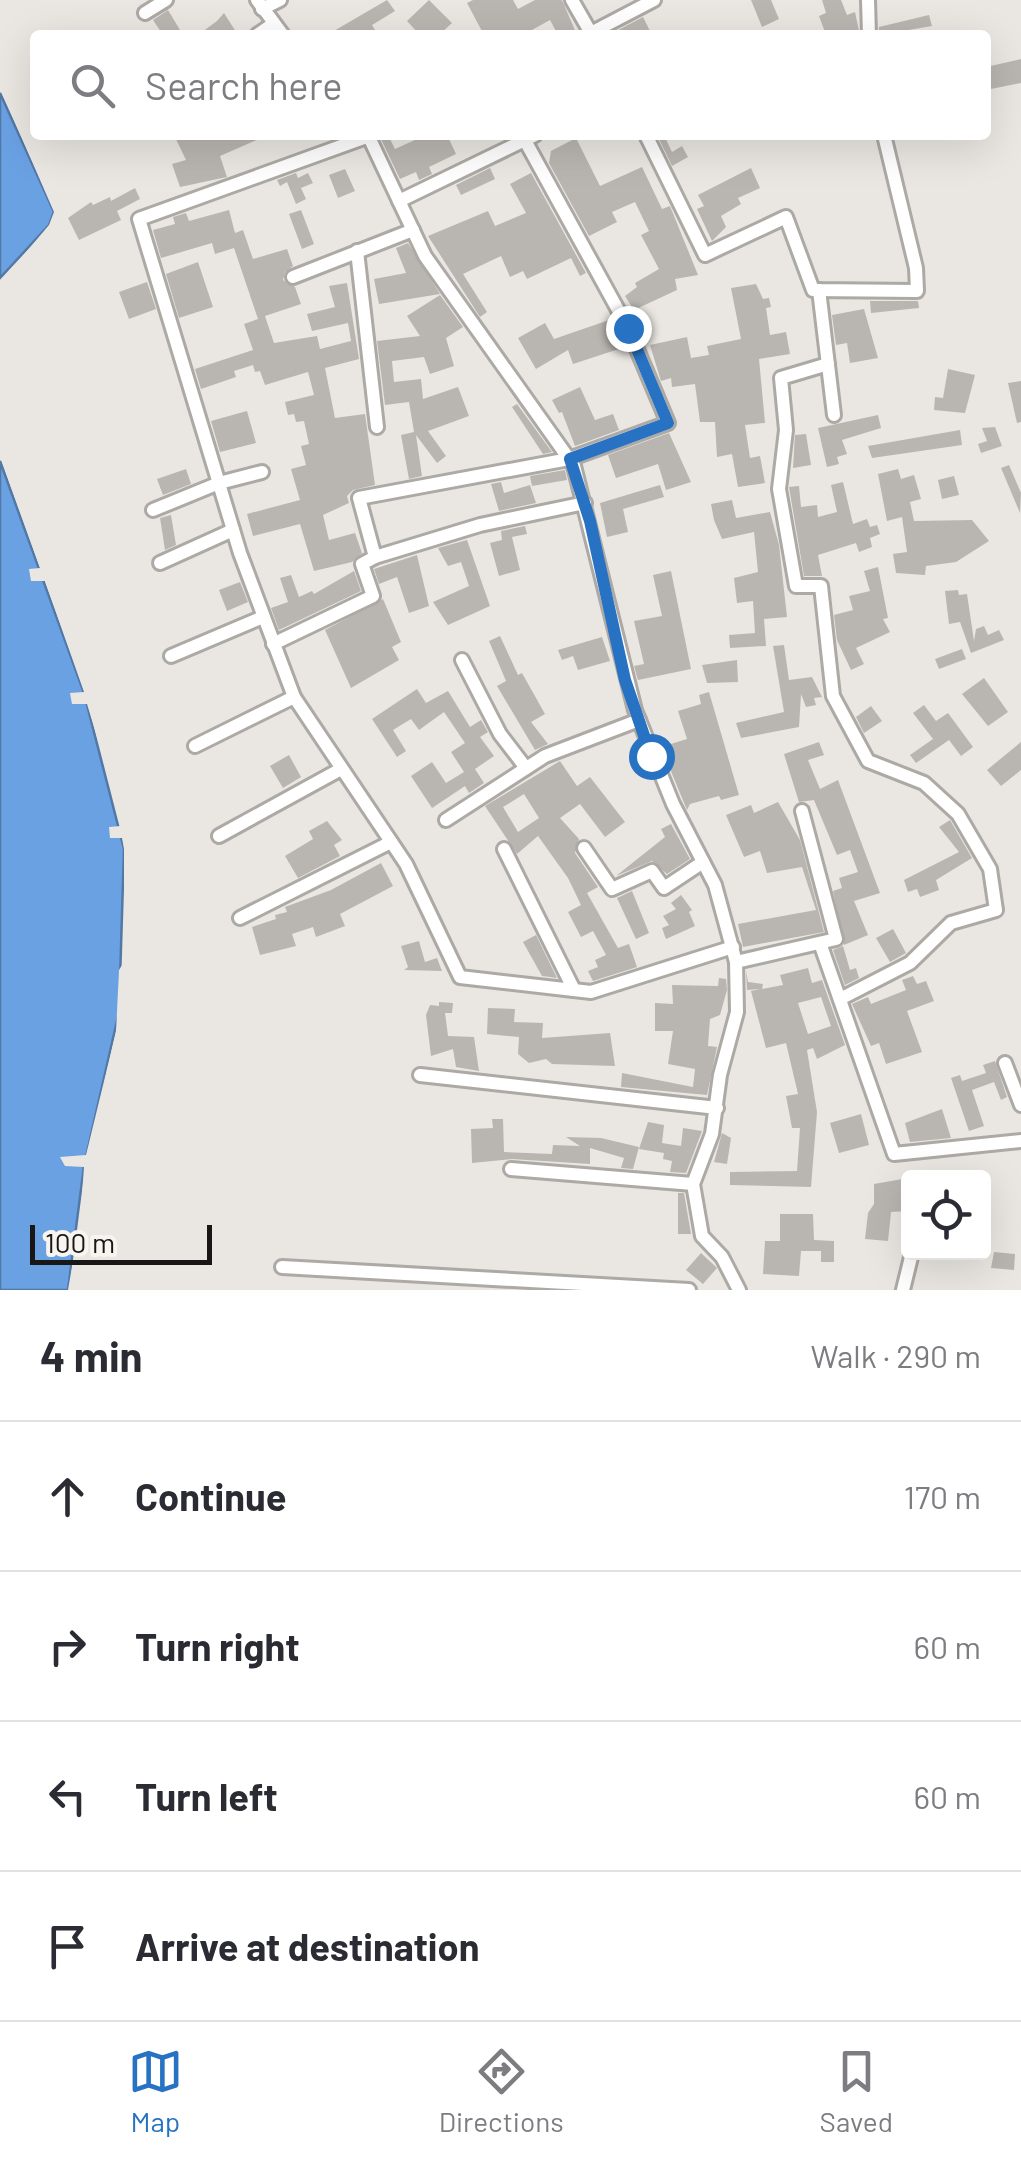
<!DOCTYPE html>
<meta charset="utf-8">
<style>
body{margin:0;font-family:Barlow,sans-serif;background:#f7f7f7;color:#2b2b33}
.controls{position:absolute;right:30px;bottom:30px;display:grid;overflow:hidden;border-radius:10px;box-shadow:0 10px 40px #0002}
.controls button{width:90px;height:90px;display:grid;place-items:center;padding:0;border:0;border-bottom:2px solid #e1e1e2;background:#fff;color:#2b2b33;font:50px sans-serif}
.scale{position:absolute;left:30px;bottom:25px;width:182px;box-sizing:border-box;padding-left:10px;border:5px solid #191716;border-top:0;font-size:28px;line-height:35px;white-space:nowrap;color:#191716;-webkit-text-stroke:8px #f8f4f0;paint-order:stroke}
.stop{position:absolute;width:30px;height:30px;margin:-22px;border:8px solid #2772c2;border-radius:50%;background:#fff}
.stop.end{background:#2772c2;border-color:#fff;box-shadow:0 2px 10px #0008}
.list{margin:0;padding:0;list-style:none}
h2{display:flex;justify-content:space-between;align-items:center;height:130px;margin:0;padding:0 40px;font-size:42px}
h2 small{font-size:32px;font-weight:400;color:#7c7c81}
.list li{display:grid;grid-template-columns:65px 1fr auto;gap:30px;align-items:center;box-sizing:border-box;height:150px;padding:0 40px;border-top:2px solid #e1e1e2}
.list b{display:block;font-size:38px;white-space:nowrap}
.list em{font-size:32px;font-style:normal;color:#7c7c81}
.icon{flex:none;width:55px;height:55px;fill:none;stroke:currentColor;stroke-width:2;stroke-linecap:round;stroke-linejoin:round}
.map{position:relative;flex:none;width:1021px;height:1290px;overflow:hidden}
.search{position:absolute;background:#fff;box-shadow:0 10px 40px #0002;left:30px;right:30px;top:30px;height:110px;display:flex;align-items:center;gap:25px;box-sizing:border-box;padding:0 35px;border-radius:10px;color:#7c7c81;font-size:38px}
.sheet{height:730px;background:#fff}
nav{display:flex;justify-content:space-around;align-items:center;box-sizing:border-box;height:140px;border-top:2px solid #e1e1e2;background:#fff;font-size:28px;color:#7c7c81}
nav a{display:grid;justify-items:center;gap:5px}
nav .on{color:#2772c2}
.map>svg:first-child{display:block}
.water{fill:#6aa1e3;stroke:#5278a6;stroke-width:2.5}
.pier{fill:#eae7e2}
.building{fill:#b9b6b1;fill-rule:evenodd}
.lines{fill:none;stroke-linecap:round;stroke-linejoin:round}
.minor-casing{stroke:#ada9a5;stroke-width:18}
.minor{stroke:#fff;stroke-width:12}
.route{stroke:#2772c2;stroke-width:12}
</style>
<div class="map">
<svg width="1021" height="1290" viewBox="0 0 1021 1290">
<rect width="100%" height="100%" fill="#eae7e2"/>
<g class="water">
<path d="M0 93 54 212 49 225 0 278Z"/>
<path d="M0 461 84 693 124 849 119 1012 84 1166 68 1290H0Z"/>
</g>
<g class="pier">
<path d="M0 88 59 211 53 228 0 283 49 225 54 212Z"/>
<path d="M0 456 36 540 89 691 129 849 124 1012 90 1157 73 1290H68L74 1255 68 1254 70 1243H76L80 1222 84 1167 65 1166 60 1157 86 1155 116 1032 119 970 124 962V849L122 838H110L109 827 121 826 104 760 87 704H72L70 693 84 692 45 581H31L29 569 40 568Z"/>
</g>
<g class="building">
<path d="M387 0 395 11 372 25 378 35H327Z"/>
<path d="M429 0 452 23 439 35H420L407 21Z"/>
<path d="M473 0H513L518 9 535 0H562L577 35H558L550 20 523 35H484L467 3Z"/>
<path d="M751 0H771L779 19 762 27Z"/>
<path d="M822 0H841L847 15 855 12 859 31 826 35 819 16 826 13Z"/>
<path d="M168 10 183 35H163L153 20Z"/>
<path d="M224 13 238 35H198L217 21Z"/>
<path d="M929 15 932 26 879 35V27Z"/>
<path d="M643 17 652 35H609Z"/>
<path d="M1021 59V83L986 90V67Z"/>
<path d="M174 135H268L220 156 227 177 180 187 172 164 186 160Z"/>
<path d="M379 135H388L395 149 426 135H447L456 154 429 167 432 174 419 180 416 172 400 179Z"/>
<path d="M657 135H664L672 152 682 146 688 157 672 166Z"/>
<path d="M576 138 600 186 642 167 662 209 670 206 698 275 675 279 677 290 634 310 625 296 637 287 635 283 659 269 641 235 649 231 635 202 612 212 617 222 589 236 549 163 551 151Z"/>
<path d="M490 168 495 179 461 195 456 185Z"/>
<path d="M751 168 760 188 738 198 741 204 721 216 726 227 712 241 697 209 704 206 698 195Z"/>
<path d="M345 169 355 191 338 198 329 175Z"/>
<path d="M296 173 298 178 308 173 313 183 301 188 306 199 296 204 287 182 280 186 277 180Z"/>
<path d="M531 173 586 273 580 276 571 258 527 279 523 271 510 277 501 256 463 274 487 312 480 317 428 236 488 211 495 226 526 213 510 184Z"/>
<path d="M135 188 140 199 117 211 121 220 79 240 68 218 91 202 93 205 110 197 111 201Z"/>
<path d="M229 210 235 233 243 230 253 259 287 249 293 266 285 272 283 280 295 287 301 304 265 316 274 343 317 336 320 349 351 341 348 323 312 331 307 314 335 307 329 286 347 283 359 359 325 368 335 418 365 414 375 485 353 490 347 496 349 503 323 515 329 540 355 533 362 553 352 562 314 571 300 524 253 536 247 514 300 500 291 469 306 465 301 446 309 444 304 421 296 422 294 414 288 415 285 402 314 395 308 372 265 385 260 371 255 372 253 365 234 371 236 377 201 389 195 369 253 350 244 324 258 319 234 248 215 254 212 243 161 258 153 230 175 224 173 217 186 213 189 221Z"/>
<path d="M301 210 314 244 302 249 289 214Z"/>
<path d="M408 243 440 294 379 304 374 279 406 273 396 248Z"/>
<path d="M198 262 213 307 179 318 166 274Z"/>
<path d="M147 282 156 309 129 319 119 292Z"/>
<path d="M756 284 763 299 769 298 771 307 766 308 770 335 786 332 790 354 759 359 765 423 745 425 750 458 760 456 765 483 738 487 732 454 717 457 715 422H700L695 384 672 387 671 378 661 381 650 345 687 337 691 358 709 355 707 346 741 339 731 288Z"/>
<path d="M440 295 463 327 446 338 454 366 430 374 424 357 392 361 394 382 421 379 423 399 458 387 469 416 428 431 446 456 437 463 416 435 422 476 409 479 401 435 414 432 409 402 385 405 377 341 420 336 407 316Z"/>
<path d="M870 301H918L919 308 871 313Z"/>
<path d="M864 309 878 358 850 363 847 343 836 345 832 315Z"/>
<path d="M612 319 625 347 573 364 568 350 536 369 518 338 545 323 554 339Z"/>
<path d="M948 369 975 375 965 413 934 410 935 397 943 398Z"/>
<path d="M1021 381V422L1017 423 1008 383Z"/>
<path d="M580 387 595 420 613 414 619 430 575 446 562 412 559 413 552 400Z"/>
<path d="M517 404 552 452 543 454 512 407Z"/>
<path d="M247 411 256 443 220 452 211 421Z"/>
<path d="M878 415 881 428 842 440 847 454 837 457 839 464 827 467 818 428Z"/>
<path d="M995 427 1002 446 981 453 978 444 987 441 982 428Z"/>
<path d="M960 430 962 445 872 458 868 446Z"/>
<path d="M669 433 691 482 666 490 658 464 616 478 608 455Z"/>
<path d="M806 434 811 465 793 468 795 435Z"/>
<path d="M1009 465 1021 493 1020 513 1001 468Z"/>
<path d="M186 469 191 484 163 495 157 479Z"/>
<path d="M898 469 901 479 914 475 921 499 910 502 914 521 972 520 989 541 956 562 926 566 925 575 896 573 893 554 907 552 902 517 887 521 878 474Z"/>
<path d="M565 470 567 480 532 486 530 476Z"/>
<path d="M954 476 959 495 942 499 938 480Z"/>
<path d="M501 482 504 493 530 485 536 503 499 511 491 484Z"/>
<path d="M843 482 853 524 867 519 870 527 877 525 880 534 870 538 872 547 859 552 856 543 818 555 822 576H804L789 487 799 486 801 507 817 505 818 517 837 512 831 485Z"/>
<path d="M660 485 664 497 623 509 628 532 607 537 600 503Z"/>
<path d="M732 500 736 518 770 512 779 545 787 617 764 619 766 646 730 648 729 635 755 633 753 601 737 603 734 578 758 572 754 532 722 539 714 520 711 504Z"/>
<path d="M171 515 176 545 165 550 160 518Z"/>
<path d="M525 526 527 534 512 537 520 570 499 576 490 543 502 540 501 531Z"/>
<path d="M467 540 490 606 448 625 433 602 469 586 461 562 448 566 438 548Z"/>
<path d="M417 555 429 606 409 613 397 577 379 584 374 569Z"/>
<path d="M878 567 888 618 883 619 890 632 856 648 864 664 851 670 837 640 834 615 853 610 849 596 870 591 864 571Z"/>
<path d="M354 571 361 591 279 630 271 608 288 602 280 578 291 575 299 597 312 591 314 594Z"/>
<path d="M671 571 691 669 638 680 634 666 644 664 634 621 662 616 653 575Z"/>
<path d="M240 582 248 602 227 611 219 590Z"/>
<path d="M958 590 959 595 967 594 974 641 976 629 984 626 988 635 999 630 1004 640 971 653 960 622 949 624 945 591Z"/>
<path d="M383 599 401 642 392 647 399 660 351 688 325 630Z"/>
<path d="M500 636 518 675 522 673 545 714 531 722 548 744 535 750 497 686 506 681 489 641Z"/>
<path d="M602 637 610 661 578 670 573 656 562 660 558 650Z"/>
<path d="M784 645 789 680 812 677 822 697 814 698 816 705 806 707 801 694 799 727 741 738 736 723 784 712 773 646Z"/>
<path d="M962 649 966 659 939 669 935 659Z"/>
<path d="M737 660 738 682 707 683 702 665Z"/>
<path d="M984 678 1008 712 988 726 962 694Z"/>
<path d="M417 689 426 703 448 691 470 727 481 720 488 732 480 737 494 756 475 769 484 783 469 793 465 786 432 808 411 776 432 762 446 783 464 772 451 752 465 743 444 712 419 730 411 719 393 730 406 751 397 757 372 719Z"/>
<path d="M709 692 739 795 721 800 719 796 690 804 687 810 661 747 687 739 678 711 701 704 699 695Z"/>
<path d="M924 705 936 721 948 713 973 747 961 756 949 740 916 763 910 755 933 739 913 713Z"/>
<path d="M871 706 882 721 864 733 856 717Z"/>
<path d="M819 742 824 755 808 760 820 789 838 780 880 893 854 901 868 935 844 945 833 891 842 888 839 878 858 872 850 850 837 855 814 800 799 802 784 754Z"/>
<path d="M1021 742V770L1001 786 987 770Z"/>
<path d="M289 755 301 777 283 788 270 766Z"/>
<path d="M560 761 577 786 590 777 625 822 605 837 580 804 560 818 579 839 575 853 598 887 587 893 618 948 629 944 637 967 593 981 588 971 598 967 595 960 606 955 593 931 581 937 568 912 581 905 568 878 538 836 517 854 485 806ZM524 794 539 818 518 832 503 807Z"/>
<path d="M778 802 800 840 824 932 743 947 738 924 816 910 802 867 767 873 760 851 744 857 726 815 751 805 754 813Z"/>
<path d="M950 820 972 858 936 880 939 890 920 897 917 889 908 892 904 880 959 852 939 827Z"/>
<path d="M327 821 342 840 334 845 340 856 298 878 285 856 313 839 309 831Z"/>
<path d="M671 824 690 859 667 874 652 861 616 876 665 837 661 829Z"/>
<path d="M381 863 393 886 340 914 345 926 316 937 313 927 292 934 296 946 260 955 252 927 276 919 275 915 287 912 285 907 331 890Z"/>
<path d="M632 891 649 933 636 939 617 898Z"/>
<path d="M681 895 692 910 689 912 695 926 666 939 662 928 669 925 663 916 676 909 671 903Z"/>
<path d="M893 929 906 953 890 962 876 938Z"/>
<path d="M536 935 557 978 542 976 523 942Z"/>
<path d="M419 941 425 962 437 958 442 971 404 970 408 967 401 946Z"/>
<path d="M843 946 850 970 856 968 859 978 845 985 833 950Z"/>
<path d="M808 968 812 983 822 980 845 1045 817 1059 813 1048 807 1050 817 1112 811 1187 730 1185V1172L797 1171 800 1128H792L786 1096 798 1094 786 1043 766 1048 751 991 760 989 747 990 746 970 748 982 763 984 762 989 783 985 780 975ZM821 997 831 1026 808 1034 798 1003Z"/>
<path d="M913 976 917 984 926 981 934 1001 907 1011 922 1052 886 1064 879 1043 871 1046 852 1004 868 997 871 1004 906 990 902 980Z"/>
<path d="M719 978 726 979 727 990 720 1015 710 1019 708 1046 717 1047 707 1095 621 1087 622 1073 693 1087 695 1069 668 1064 673 1031H655V1003L673 1004 672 985 718 986Z"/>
<path d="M439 1002 453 1003 452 1013H445L448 1036 474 1037 479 1071 456 1067 453 1049 431 1056 426 1015 430 1005 439 1006Z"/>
<path d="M488 1008 515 1009 514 1022 543 1023 542 1038 610 1033 615 1066 552 1064 546 1059 529 1063 518 1054 519 1037 487 1034Z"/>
<path d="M995 1061 1007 1097 1001 1100 994 1082 972 1090 984 1126 969 1131 951 1078 960 1075 962 1081 986 1073 983 1065Z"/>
<path d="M942 1109 951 1138 910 1142 905 1123Z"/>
<path d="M861 1114 869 1145 839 1153 830 1123Z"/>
<path d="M492 1119H503L504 1152 552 1154 553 1145 580 1146 566 1137 601 1138 639 1147 633 1169 621 1168 624 1158 590 1148V1164L512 1159 472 1163 471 1129 493 1128Z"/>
<path d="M648 1122 664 1125 662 1143 681 1146 683 1128 702 1131 686 1173 670 1172 672 1161 663 1159 664 1153 639 1149Z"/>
<path d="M722 1133 731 1138 727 1164 714 1162Z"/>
<path d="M908 1178V1211L891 1212 888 1241 865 1239 868 1213 874 1204V1184Z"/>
<path d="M678 1193H684L691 1234H678Z"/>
<path d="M780 1214H813L814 1240 834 1241V1262H821V1251H801L799 1276 763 1274 765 1241H780Z"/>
<path d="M994 1252 1015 1254 1014 1270 991 1268Z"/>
<path d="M701 1253 717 1268 703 1284 686 1270Z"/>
</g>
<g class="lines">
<g class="minor-casing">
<g id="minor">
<path d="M257 0 283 35"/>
<path d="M572 0 592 35"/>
<path d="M868 0 869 35"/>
<path d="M262 9 280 0"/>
<path d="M145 13 166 0"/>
<path d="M257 35 273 24"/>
<path d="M587 35 654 0"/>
<path d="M368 135 425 256 574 466 635 710 673 804 715 885 736 962 737 1012 720 1075 712 1134 693 1184 702 1236 722 1257 739 1290"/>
<path d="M646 135 705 255 786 217 813 290 917 291 916 268 884 135"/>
<path d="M369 136 139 219 240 553 294 697 406 864 460 977 591 992 733 947"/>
<path d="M399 201 535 135"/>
<path d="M357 251 377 427"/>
<path d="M293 277 413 230"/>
<path d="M819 290 834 415"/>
<path d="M828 364 781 378 786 430 779 489 796 586H821L833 696 868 761 924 783 958 814 990 869 996 910 951 923 910 963 840 999"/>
<path d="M153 510 219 483 262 472"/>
<path d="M375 557 480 525 585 503"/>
<path d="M160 563 233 530"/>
<path d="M273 644 373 596 362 564 375 557 359 498 569 459 668 423 628 328 522 135"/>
<path d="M171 656 263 617"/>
<path d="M462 660 500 734 526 768"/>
<path d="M195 746 294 697"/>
<path d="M446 820 545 756 639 720"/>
<path d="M219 836 341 769"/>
<path d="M584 848 612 889 652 871 664 888 703 862"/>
<path d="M504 849 574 990"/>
<path d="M240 918 391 842"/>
<path d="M820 943 894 1154 1021 1141"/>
<path d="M736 962 836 939 802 811"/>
<path d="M1005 1063 1021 1105"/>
<path d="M420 1075 717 1108"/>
<path d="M511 1169 693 1184"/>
<path d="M282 1267 689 1290"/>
<path d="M903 1290 912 1253"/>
</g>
</g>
<use href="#minor" class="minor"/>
</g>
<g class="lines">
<path class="route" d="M628 328 668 423 570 459 590 521 625 680 651 756"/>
</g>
</svg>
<div class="controls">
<button><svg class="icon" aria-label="locate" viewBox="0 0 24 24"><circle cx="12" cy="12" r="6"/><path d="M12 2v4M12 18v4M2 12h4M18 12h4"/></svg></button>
</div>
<div class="scale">100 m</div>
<div class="stop" style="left:651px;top:756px"></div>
<div class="stop end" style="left:628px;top:328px"></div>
<div class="search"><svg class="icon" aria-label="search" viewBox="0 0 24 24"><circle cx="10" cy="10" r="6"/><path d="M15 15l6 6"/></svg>Search here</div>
</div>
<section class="sheet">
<h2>4 min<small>Walk · 290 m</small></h2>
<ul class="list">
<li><svg class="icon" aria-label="ahead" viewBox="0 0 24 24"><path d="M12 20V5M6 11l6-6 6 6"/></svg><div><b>Continue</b></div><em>170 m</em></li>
<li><svg class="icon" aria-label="right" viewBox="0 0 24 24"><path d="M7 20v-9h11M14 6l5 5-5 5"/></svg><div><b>Turn right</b></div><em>60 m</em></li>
<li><svg class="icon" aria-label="left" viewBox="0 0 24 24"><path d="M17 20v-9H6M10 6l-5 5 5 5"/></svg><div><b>Turn left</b></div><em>60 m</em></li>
<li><svg class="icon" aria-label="arrive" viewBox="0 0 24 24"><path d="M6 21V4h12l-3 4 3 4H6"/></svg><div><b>Arrive at destination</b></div></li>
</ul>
</section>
<nav>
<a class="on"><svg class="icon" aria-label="map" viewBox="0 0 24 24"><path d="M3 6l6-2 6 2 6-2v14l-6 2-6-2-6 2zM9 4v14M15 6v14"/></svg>Map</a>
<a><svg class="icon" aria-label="directions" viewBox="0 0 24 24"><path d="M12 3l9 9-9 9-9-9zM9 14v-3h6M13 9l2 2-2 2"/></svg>Directions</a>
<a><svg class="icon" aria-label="saved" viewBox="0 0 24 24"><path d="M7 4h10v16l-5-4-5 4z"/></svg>Saved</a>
</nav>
